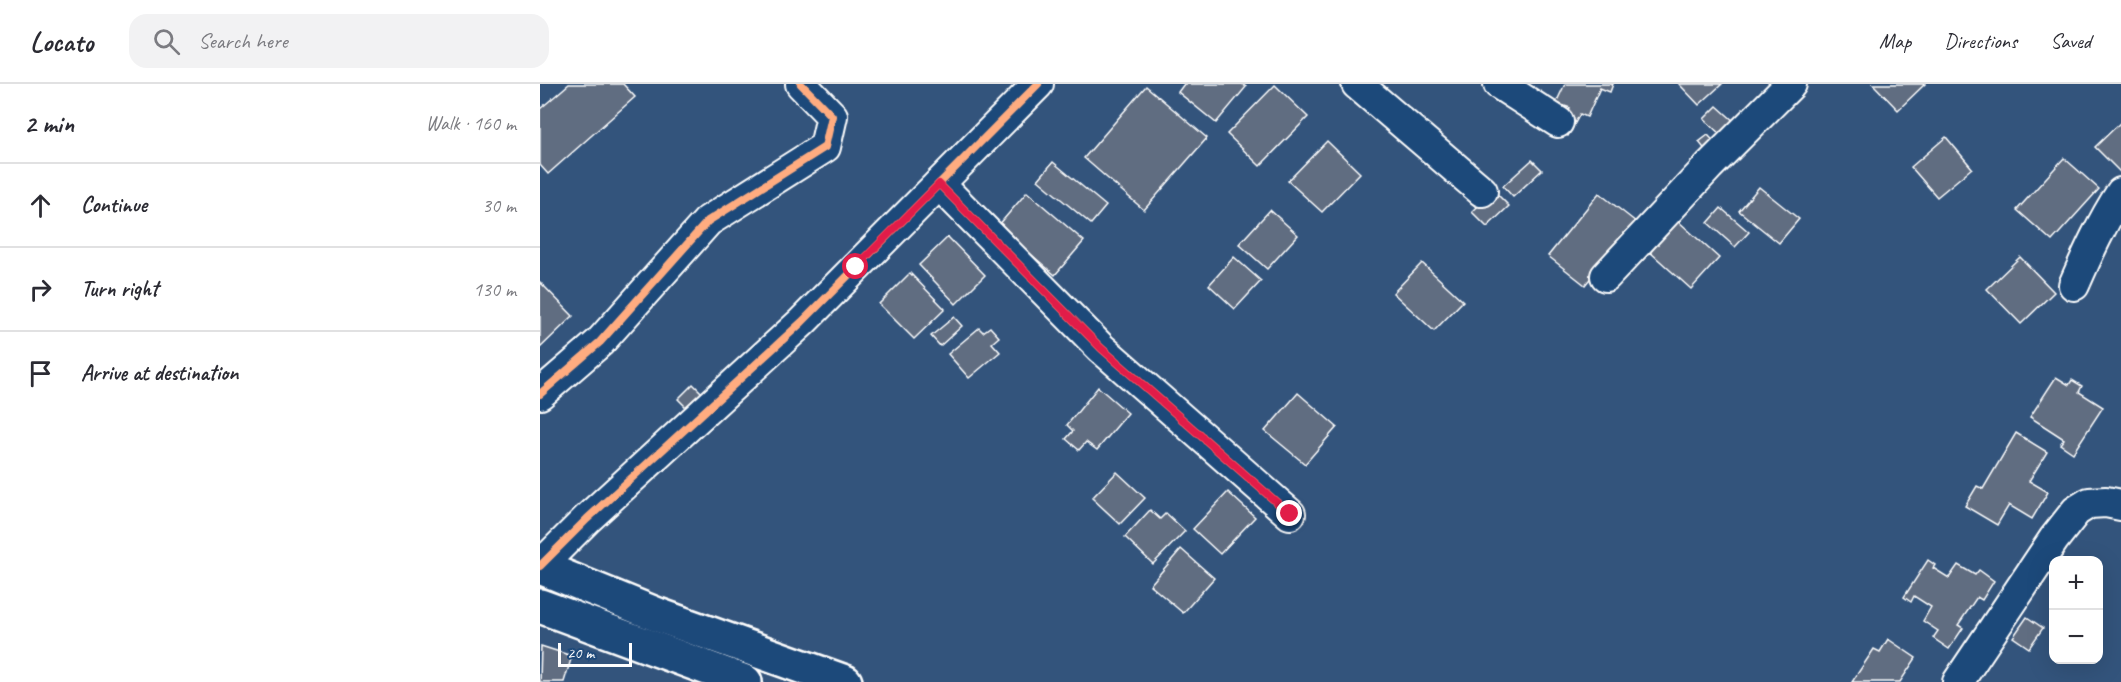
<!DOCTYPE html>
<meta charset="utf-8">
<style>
body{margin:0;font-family:Caveat,sans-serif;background:#f2f2f3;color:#2b2b33}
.controls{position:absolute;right:18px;bottom:18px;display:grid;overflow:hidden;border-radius:12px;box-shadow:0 6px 24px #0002}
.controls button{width:54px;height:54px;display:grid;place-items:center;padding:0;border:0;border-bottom:2px solid #e1e1e2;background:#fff;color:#2b2b33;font:30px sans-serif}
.scale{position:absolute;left:18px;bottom:15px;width:74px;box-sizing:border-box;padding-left:6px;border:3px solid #fff;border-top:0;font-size:16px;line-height:21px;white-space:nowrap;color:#fff;-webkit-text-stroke:4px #1f4a7a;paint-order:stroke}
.stop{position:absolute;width:18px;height:18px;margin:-14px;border:4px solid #e11d48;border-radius:50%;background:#fff}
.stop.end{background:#e11d48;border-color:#fff;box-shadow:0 2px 6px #0008}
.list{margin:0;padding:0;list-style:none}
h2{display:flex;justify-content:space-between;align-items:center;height:78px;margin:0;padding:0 24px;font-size:26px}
h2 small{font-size:20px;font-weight:400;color:#7c7c81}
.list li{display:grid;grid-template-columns:39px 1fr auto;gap:18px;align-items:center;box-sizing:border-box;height:84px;padding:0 24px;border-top:2px solid #e1e1e2}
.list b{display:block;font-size:22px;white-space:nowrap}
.list em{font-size:20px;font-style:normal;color:#7c7c81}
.icon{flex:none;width:33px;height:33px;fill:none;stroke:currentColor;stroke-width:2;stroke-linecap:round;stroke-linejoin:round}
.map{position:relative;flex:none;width:1581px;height:598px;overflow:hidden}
header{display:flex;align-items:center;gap:36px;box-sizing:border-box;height:84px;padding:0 30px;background:#fff;border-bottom:2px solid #e1e1e2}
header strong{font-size:28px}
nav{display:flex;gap:33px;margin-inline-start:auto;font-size:21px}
.search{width:420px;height:54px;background:#f2f2f3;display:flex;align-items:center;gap:15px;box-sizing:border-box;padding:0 21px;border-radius:18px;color:#7c7c81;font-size:22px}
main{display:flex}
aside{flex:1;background:#fff}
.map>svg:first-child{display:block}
.building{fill:#616d81;stroke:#fff;stroke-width:1.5}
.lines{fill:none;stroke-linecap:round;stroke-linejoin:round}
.minor-casing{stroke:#fff;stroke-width:34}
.tertiary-casing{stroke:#fff;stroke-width:38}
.minor{stroke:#1f4a7a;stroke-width:30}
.tertiary{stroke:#1f4a7a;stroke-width:33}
.cycleway-casing{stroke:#1f4a7a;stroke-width:11}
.cycleway{stroke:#ffac80;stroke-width:8}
.route{stroke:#e11d48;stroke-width:8}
</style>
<header>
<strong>Locato</strong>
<div class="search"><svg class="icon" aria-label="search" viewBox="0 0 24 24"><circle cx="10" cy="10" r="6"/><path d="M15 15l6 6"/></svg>Search here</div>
<nav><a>Map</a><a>Directions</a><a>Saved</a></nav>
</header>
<main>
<aside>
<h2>2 min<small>Walk · 160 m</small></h2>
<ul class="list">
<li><svg class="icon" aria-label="ahead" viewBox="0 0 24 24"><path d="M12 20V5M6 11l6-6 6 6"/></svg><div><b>Continue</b></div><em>30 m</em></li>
<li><svg class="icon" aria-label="right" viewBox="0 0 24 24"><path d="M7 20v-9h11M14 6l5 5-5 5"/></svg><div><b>Turn right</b></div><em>130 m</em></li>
<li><svg class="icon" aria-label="arrive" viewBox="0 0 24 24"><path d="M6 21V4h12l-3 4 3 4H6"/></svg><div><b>Arrive at destination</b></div></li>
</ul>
</aside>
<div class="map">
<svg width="1581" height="598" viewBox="0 0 1581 598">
<rect width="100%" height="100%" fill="#33547c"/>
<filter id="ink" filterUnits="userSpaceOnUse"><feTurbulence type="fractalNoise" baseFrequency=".0167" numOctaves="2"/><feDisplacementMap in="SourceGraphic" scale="12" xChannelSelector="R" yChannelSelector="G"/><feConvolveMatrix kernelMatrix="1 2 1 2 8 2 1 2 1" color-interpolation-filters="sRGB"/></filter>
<g filter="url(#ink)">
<g class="building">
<path d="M29 0H83L95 13 8 90 0 81V25Z"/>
<path d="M644 0H702L706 3 676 39 638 8Z"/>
<path d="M1025 0H1073L1070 8 1060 4 1047 33 1040 30 1028 52 1018 46 1030 24 1016 19Z"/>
<path d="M1139 0H1182L1159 21Z"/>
<path d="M1333 0H1385L1358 26Z"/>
<path d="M735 1 768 33 720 82 687 50Z"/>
<path d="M606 2 667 54 604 126 544 74Z"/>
<path d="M1177 22 1196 39 1183 53 1164 35Z"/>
<path d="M1581 38V89L1555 63Z"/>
<path d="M1168 51 1180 64 1170 72 1159 58Z"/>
<path d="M1406 53 1432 84 1397 113 1371 83Z"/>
<path d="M787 57 820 89 782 128 748 97Z"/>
<path d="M1524 74 1559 105 1512 157 1477 126Z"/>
<path d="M992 76 1002 86 973 113 963 102Z"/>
<path d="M513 78 566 122 551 140 498 96Z"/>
<path d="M1219 103 1259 135 1239 159 1199 127Z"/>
<path d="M954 107 969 122 947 143 932 128Z"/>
<path d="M487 108 544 157 515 191 458 142Z"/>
<path d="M1059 109 1096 138 1045 201 1008 172Z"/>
<path d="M1181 124 1209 148 1195 163 1168 139Z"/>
<path d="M730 126 758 151 727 185 699 160Z"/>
<path d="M1138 137 1179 174 1151 205 1110 168Z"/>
<path d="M408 153 445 191 416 220 379 181Z"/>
<path d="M694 173 721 197 695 225 669 201Z"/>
<path d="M1480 173 1514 208 1481 240 1447 205Z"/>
<path d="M882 179 923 217 894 247 853 209Z"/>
<path d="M370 189 405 225 374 255 339 220Z"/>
<path d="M0 198 33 232 0 264Z"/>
<path d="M414 233 422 242 400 262 391 252Z"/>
<path d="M450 243 459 253 452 259 460 268 429 294 408 270 439 244 443 248Z"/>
<path d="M1516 293 1529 301 1532 296 1542 302 1539 308 1563 323 1533 369 1520 360 1524 355 1490 333Z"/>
<path d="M153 300 169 316 154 331 138 315Z"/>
<path d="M558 303 588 329 557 366 546 358 539 366 526 355 533 347 527 341Z"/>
<path d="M758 309 797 343 765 380 725 347Z"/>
<path d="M1476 349 1507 368 1489 397 1508 408 1492 435 1469 421 1457 441 1425 422 1437 402 1443 405Z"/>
<path d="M577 388 605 414 580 440 552 414Z"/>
<path d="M688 408 715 433 680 470 653 445Z"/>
<path d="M610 426 620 435 626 429 645 447 613 480 585 453Z"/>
<path d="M641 465 674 494 643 529 610 501Z"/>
<path d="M1388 476 1395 481 1393 484 1409 494 1418 481 1435 491 1439 486 1454 497 1442 516 1437 513 1418 541 1423 544 1409 565 1393 554 1398 547 1383 537 1391 523 1374 512 1371 518 1364 513Z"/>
<path d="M1487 533 1503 544 1489 564 1473 553Z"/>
<path d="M1348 555 1376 574 1360 598H1312L1334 565 1340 568Z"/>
<path d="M1 562 32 572 24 598H0Z"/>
</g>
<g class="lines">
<g class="minor-casing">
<g id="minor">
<path d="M817 0 942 107"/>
<path d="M959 0 1018 38"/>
<path d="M399 100 561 264 750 430"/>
<path d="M1066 192 1169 82 1251 0"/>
<path d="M1534 201C1548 169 1562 138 1581 109"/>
<path d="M0 310 60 258 168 137 285 63 292 32 261 0"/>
<path d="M0 482 47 435 262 238 498 0"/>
<path d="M1418 598 1514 455 1536 427 1549 419 1566 418 1581 421"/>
</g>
</g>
<g class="tertiary-casing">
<g id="tertiary">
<path d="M0 483 118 531 305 598"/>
<path d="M0 522 205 598"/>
</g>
</g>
<use href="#minor" class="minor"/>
<use href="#tertiary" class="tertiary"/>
<g class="cycleway-casing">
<g id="cycleway">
<path d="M399 100 561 264 750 430"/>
<path d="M0 310 60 258 168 137 285 63 292 32 261 0"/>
<path d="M0 482 47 435 262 238 498 0"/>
</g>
</g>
<use href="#cycleway" class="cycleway"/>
</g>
</g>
<g class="lines" filter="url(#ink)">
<path class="route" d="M316 183 399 100 561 264 750 430"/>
</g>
</svg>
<div class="controls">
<button>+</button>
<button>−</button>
</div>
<div class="scale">20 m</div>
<div class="stop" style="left:316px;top:183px"></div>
<div class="stop end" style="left:750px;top:430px"></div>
</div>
</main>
